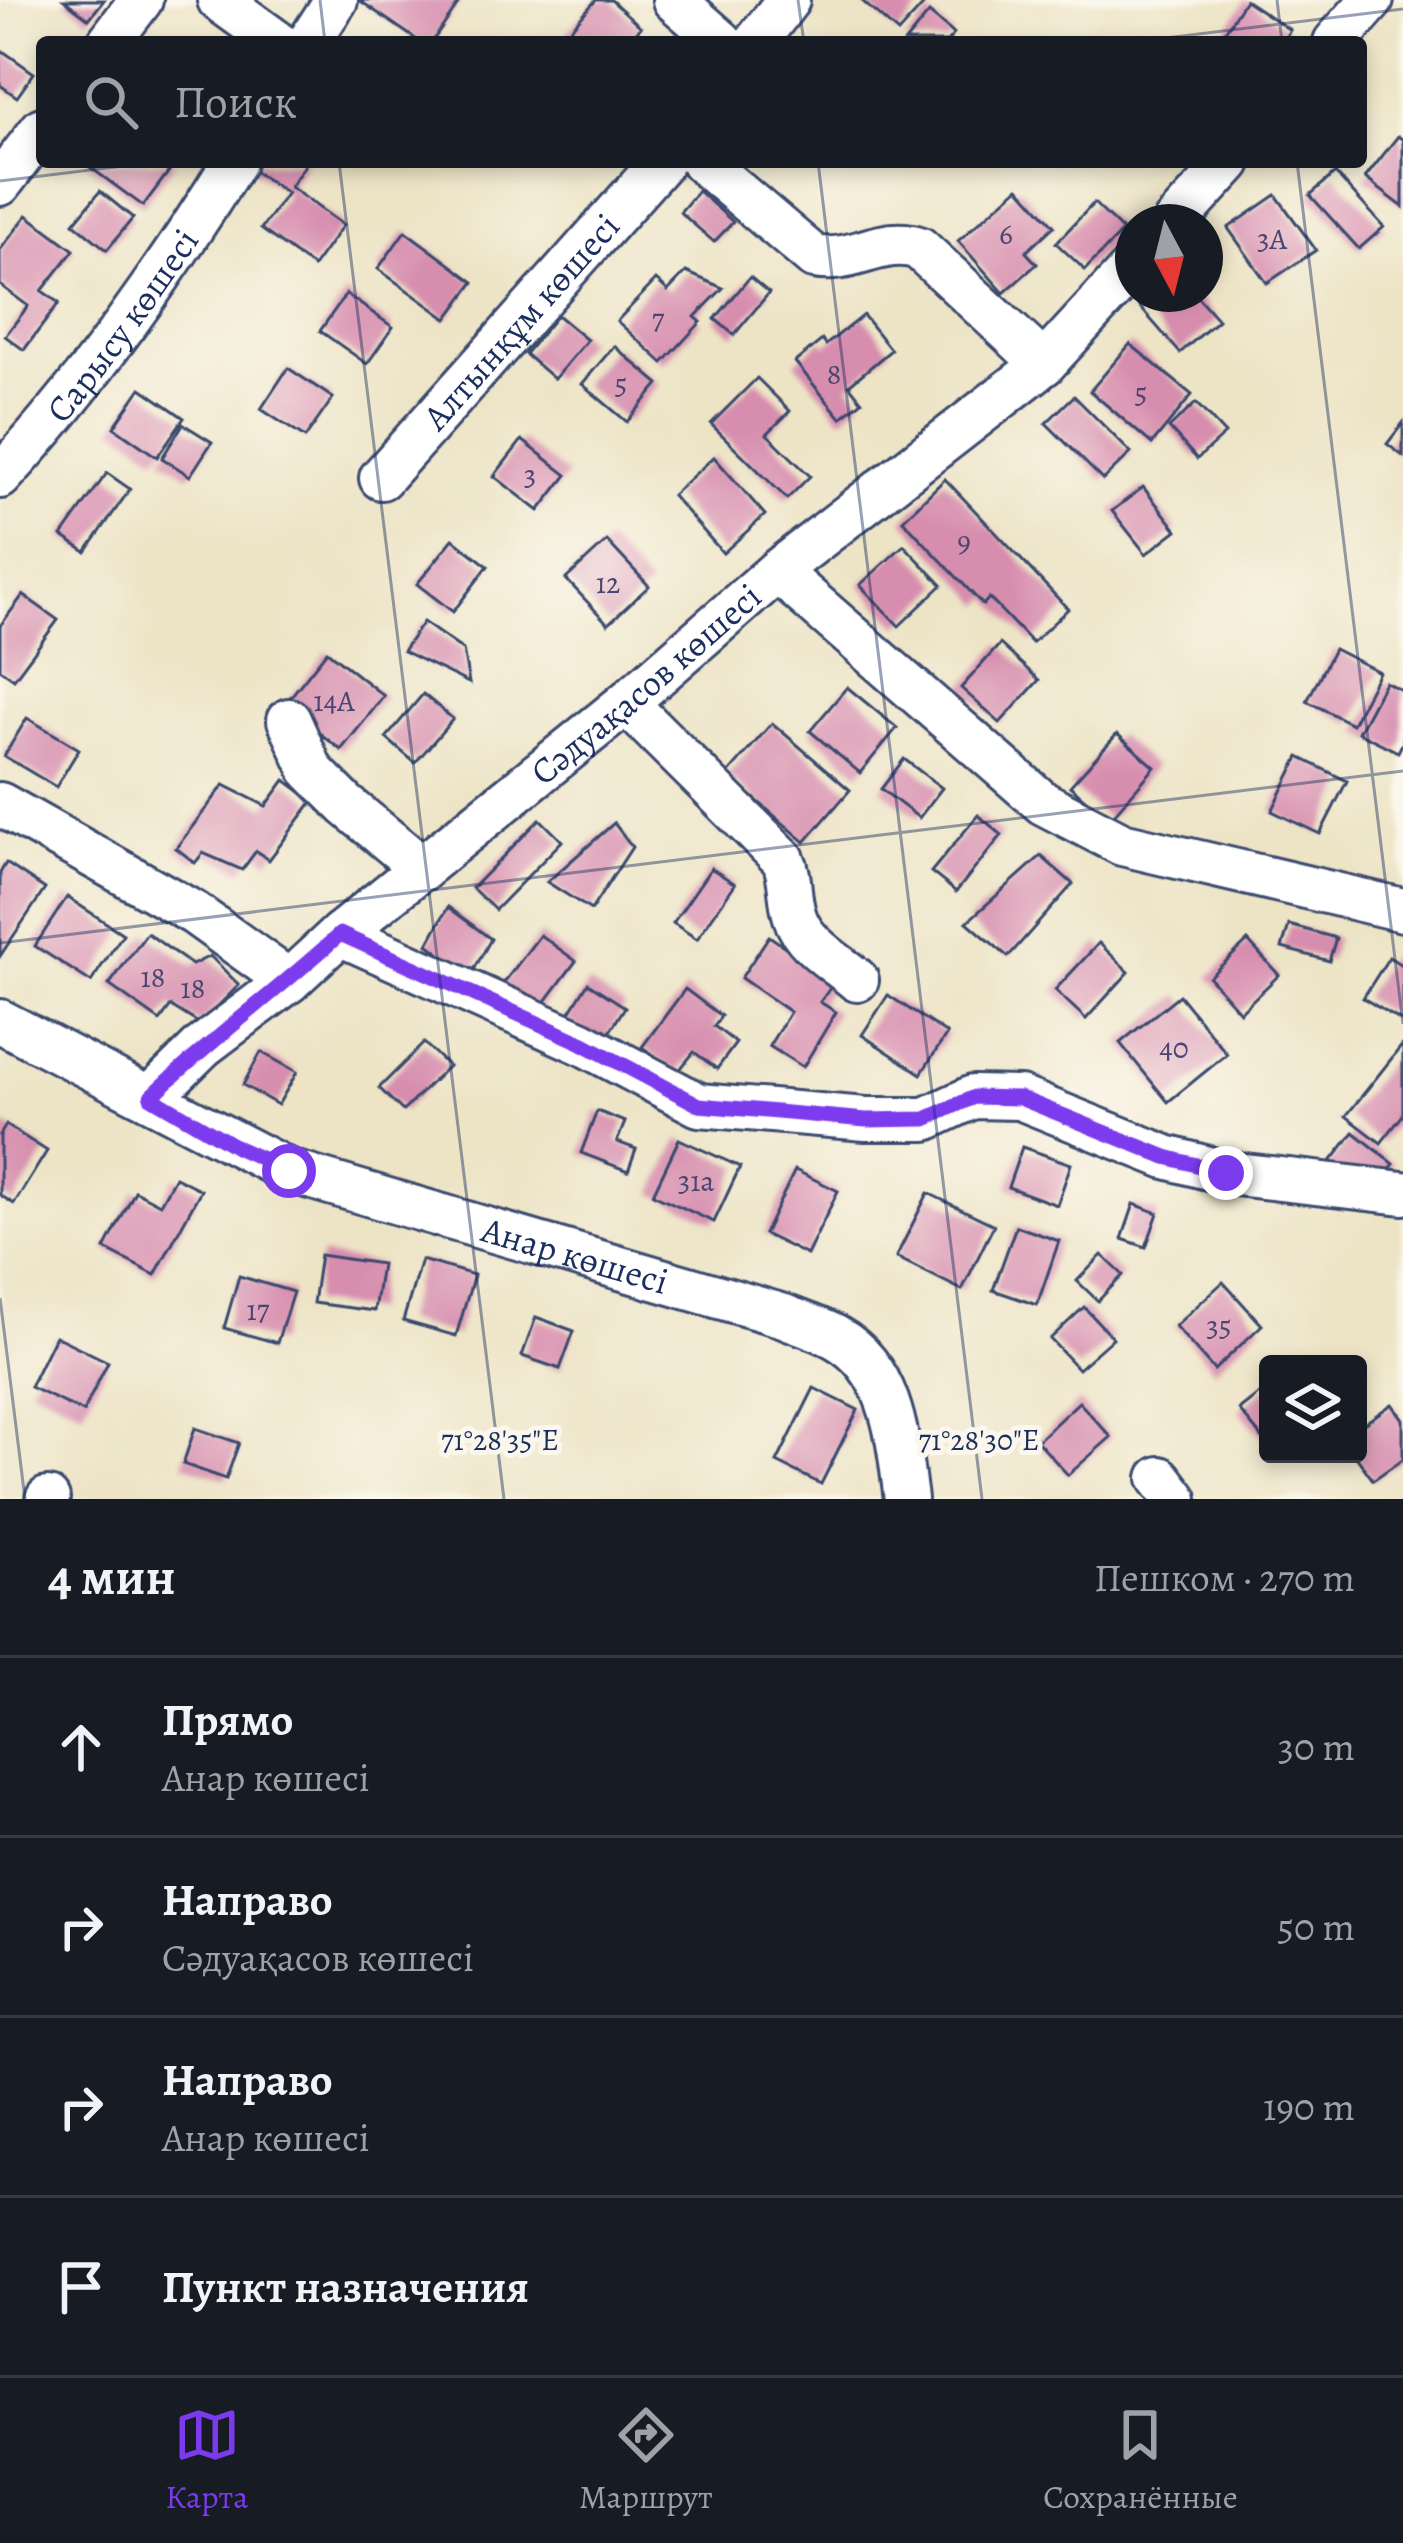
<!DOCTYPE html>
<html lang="ru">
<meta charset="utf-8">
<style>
body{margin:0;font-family:Alegreya,serif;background:#242831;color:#f1f3f6}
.controls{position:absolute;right:36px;bottom:36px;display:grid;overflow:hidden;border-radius:12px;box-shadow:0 6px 18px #0003}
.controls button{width:108px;height:108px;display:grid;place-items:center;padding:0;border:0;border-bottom:3px solid #363941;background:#171b24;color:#f1f3f6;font:60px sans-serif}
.compass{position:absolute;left:1115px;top:204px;width:108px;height:108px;border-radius:50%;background:#171b24;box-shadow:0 6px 18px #0003;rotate:173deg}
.stop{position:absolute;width:36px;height:36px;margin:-27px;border:9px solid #7c3aed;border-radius:50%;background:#fff}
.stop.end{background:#7c3aed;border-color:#fff;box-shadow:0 3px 12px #0008}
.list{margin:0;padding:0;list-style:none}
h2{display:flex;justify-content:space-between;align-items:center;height:156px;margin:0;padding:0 48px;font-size:51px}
h2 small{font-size:39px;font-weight:400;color:#9ea1a6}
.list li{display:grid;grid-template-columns:78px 1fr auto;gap:36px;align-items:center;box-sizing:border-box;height:180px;padding:0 48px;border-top:3px solid #363941}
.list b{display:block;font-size:45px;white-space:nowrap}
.list p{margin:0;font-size:39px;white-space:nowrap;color:#9ea1a6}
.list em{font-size:39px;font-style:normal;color:#9ea1a6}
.icon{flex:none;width:66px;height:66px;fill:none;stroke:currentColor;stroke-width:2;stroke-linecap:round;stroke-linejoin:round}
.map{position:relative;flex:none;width:1403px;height:1499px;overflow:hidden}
.search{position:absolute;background:#171b24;box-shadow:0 6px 18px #0003;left:36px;right:36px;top:36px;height:132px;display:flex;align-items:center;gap:30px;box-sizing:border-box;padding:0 42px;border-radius:12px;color:#9ea1a6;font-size:45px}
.sheet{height:876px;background:#171b24}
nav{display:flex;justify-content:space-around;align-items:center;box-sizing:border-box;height:168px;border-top:3px solid #363941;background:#171b24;font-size:33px;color:#9ea1a6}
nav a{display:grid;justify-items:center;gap:6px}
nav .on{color:#7c3aed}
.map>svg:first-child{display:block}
.building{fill:#d78dae}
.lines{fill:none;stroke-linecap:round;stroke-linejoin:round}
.minor-casing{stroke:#3a4a6e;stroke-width:48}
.minor{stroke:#fff;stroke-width:42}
.route{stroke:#7c3aed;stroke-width:15}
.ticks{fill:none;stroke:#1b2f5e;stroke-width:3;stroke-opacity:0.45}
.labels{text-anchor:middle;stroke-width:10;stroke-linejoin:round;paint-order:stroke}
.number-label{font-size:30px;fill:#4a4672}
.street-label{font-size:36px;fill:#1b2f5e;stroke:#fbf7ec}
.ticks-label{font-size:30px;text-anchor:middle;fill:#1b2f5e;stroke:#fbf7ec;stroke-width:10;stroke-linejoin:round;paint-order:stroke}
</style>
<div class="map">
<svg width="1403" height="1499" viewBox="0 0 1403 1499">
<rect width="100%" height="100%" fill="#fbf7ec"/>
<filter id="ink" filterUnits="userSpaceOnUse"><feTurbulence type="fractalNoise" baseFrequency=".00833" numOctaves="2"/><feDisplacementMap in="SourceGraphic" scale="24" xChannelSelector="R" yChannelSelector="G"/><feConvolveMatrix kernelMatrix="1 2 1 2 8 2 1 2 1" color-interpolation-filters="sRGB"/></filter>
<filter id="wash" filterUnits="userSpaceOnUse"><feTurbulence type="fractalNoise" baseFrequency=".004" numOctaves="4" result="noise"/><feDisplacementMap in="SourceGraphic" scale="48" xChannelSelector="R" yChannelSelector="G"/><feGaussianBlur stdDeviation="2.7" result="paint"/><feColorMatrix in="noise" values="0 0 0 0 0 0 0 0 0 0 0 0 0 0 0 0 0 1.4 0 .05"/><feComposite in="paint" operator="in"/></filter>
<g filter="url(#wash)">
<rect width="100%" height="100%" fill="#ede4c6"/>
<g id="blocks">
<g class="building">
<path d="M64 0H104L89 19Z"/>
<path d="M359 0H461L432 42H420Z"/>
<path d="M596 0H611L641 27 627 42H569L563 37Z"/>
<path d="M861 0H928L898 33Z"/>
<path d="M1245 0 1290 30 1282 42H1225L1220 39Z"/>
<path d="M929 13 954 34 947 42H905Z"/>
<path d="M0 49 34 73 17 97 0 85Z"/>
<path d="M1398 136 1403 140V207L1365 178Z"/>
<path d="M83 162H176L143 206Z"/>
<path d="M256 162H307L290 187 343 225 313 267 261 229 287 193 251 169Z"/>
<path d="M1335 173 1384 227 1359 249 1310 195Z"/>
<path d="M1019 187 1054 226 1026 252 1037 264 1004 293 958 241Z"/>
<path d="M100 191 133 218 107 250 74 223Z"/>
<path d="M698 191 733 222 714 242 680 212Z"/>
<path d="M1276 195 1316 250 1267 283 1228 228Z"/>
<path d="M1094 203 1123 231 1085 270 1056 243Z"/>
<path d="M27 215 74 250 42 291 59 303 24 350 5 336 28 306 0 285V250Z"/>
<path d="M405 231 474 282 447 319 378 269Z"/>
<path d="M686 272 723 288 695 317 701 322 663 363 617 321 656 280 668 291Z"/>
<path d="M750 277 769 293 734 335 715 319Z"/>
<path d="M346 294 393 327 367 364 320 331Z"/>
<path d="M1153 294H1195L1218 320 1180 353 1139 306Z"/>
<path d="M557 315 587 340 554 379 525 354Z"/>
<path d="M863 315 891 350 849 385 862 401 841 418 795 362 822 340 826 345Z"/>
<path d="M1130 344 1192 395 1152 444 1090 391Z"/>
<path d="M614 346 659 384 627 422 582 384Z"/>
<path d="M288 368 333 398 305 438 261 409Z"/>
<path d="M757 378 790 411 767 434 810 476 787 499 711 424Z"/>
<path d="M141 388 184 418 157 457 114 427Z"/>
<path d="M1074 396 1131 453 1103 480 1046 423Z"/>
<path d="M1196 403 1225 434 1197 459 1169 428Z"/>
<path d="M1403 423V456L1387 444Z"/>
<path d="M183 424 212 442 190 476 162 458Z"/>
<path d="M522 440 567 475 539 511 494 476Z"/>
<path d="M714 457 765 515 723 553 672 495Z"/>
<path d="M107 473 130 489 86 552 62 536Z"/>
<path d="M945 479 1068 609 1032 643 989 598 983 605 903 520Z"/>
<path d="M1143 487 1177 530 1146 554 1112 511Z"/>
<path d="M453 539 488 566 453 612 417 584Z"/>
<path d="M607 541 649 586 608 624 566 579Z"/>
<path d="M904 545 942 585 899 626 860 585Z"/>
<path d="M23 595 58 620 14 679 0 669V626Z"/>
<path d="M423 622 463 650 469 683 403 651Z"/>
<path d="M1000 644 1039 680 1000 723 961 688Z"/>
<path d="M1334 649 1379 672 1352 724 1307 701Z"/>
<path d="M327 651 384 696 341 750 284 705Z"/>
<path d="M1385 682 1403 691V742L1398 752 1358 732Z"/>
<path d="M847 687 897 728 860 773 810 731Z"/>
<path d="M423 694 453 719 415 763 386 738Z"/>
<path d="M27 718 79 749 56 787 4 756Z"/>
<path d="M772 723 850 790 805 842 727 775Z"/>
<path d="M1117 734 1155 767 1109 820 1070 786Z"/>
<path d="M1299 757 1347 781 1320 834 1272 811Z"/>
<path d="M904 759 942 788 919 818 881 789Z"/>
<path d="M285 780 313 801 269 860 256 851 242 870 203 853 195 863 176 848 224 785 266 806Z"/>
<path d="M978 815 1002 835 956 892 931 872Z"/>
<path d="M540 819 562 841 495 910 472 888Z"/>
<path d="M614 823 632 847 591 910 547 882Z"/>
<path d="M1041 856 1073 884 1008 957 967 922Z"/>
<path d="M6 863 45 889 0 956V873Z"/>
<path d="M711 868 735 884 697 939 673 923Z"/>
<path d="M67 897 123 934 91 982 35 946Z"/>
<path d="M448 907 491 939 470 977 428 944Z"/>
<path d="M1289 925 1336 938 1329 961 1282 948Z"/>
<path d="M147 933 192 965 210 956 239 985 200 1024 171 1006 160 1021 109 985Z"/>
<path d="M540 935 576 961 535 1016 499 989Z"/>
<path d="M769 936 835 981 820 1002 836 1012 803 1067 769 1046 790 1012 741 978Z"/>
<path d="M1248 941 1279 975 1240 1012 1209 977Z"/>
<path d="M1099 943 1129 972 1086 1019 1055 990Z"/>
<path d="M1389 957 1403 966V1022L1363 998Z"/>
<path d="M588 983 625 1007 602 1044 565 1020Z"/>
<path d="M685 989 721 1016 714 1026 736 1043 717 1069 694 1052 677 1073 642 1047Z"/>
<path d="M888 995 947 1034 921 1074 862 1035Z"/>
<path d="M1179 995 1227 1054 1168 1102 1120 1043Z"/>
<path d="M424 1043 448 1066 403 1111 379 1088Z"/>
<path d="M1403 1044V1115L1381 1143 1346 1116Z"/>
<path d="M261 1052 297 1072 278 1105 243 1085Z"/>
<path d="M597 1111 625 1122 617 1142 636 1149 628 1171 581 1153Z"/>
<path d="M6 1125 47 1151 14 1204 0 1195V1135Z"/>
<path d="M1354 1132 1394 1164 1379 1183 1326 1168Z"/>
<path d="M679 1139 740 1167 714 1222 653 1194Z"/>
<path d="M1022 1147 1071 1164 1057 1205 1008 1187Z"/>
<path d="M795 1170 838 1191 807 1255 764 1234Z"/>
<path d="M175 1177 201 1190 155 1275 105 1249 135 1191 160 1204Z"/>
<path d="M928 1193 994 1225 962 1290 896 1257Z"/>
<path d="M1134 1204 1158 1213 1146 1247 1122 1239Z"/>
<path d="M1016 1226 1059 1241 1037 1305 993 1290Z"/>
<path d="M320 1255 381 1264 374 1311 313 1303Z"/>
<path d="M1102 1255 1123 1275 1098 1301 1077 1281Z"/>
<path d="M421 1260 474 1275 456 1336 403 1321Z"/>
<path d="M239 1276 293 1292 277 1343 224 1328Z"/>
<path d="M1223 1282 1262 1325 1214 1370 1175 1326Z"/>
<path d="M1084 1307 1113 1338 1078 1369 1050 1339Z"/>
<path d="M536 1317 574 1331 560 1369 522 1356Z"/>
<path d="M55 1336 108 1362 83 1412 30 1387Z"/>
<path d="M1268 1387V1445L1239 1410Z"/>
<path d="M814 1388 858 1410 821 1484 777 1462Z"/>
<path d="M1079 1402 1111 1437 1068 1475 1037 1441Z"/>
<path d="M1392 1404 1403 1419V1459L1373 1480 1354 1454H1358V1428Z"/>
<path d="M195 1428 239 1443 226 1479 183 1464Z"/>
</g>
</g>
</g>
<g filter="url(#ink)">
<use href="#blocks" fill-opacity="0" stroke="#3a4a6e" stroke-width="3"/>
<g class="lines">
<g class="minor-casing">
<g id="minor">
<path d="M219 0 277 42"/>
<path d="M674 0 722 42"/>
<path d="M109 42 141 0"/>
<path d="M309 42 336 0"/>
<path d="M756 42 788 0"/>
<path d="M1335 42 1372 0"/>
<path d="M702 162 814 257C852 265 883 235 919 248L1044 364"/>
<path d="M0 184 42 129"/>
<path d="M1175 222 1230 162"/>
<path id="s1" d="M0 477C85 387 169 267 234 162"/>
<path id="s2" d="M381 478 662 162"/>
<path d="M777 571 1043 803 1122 844 1403 910"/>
<path d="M626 703 783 859C792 878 788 897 795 917 803 944 837 963 857 980"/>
<path d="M289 720 312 771 346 805 423 869"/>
<path d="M0 804 194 913 289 981"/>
<path d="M340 934 582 1043 699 1105 866 1119H926L973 1097 1020 1098 1166 1157 1227 1173 1403 1193"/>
<path id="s3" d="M0 1021 289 1171 784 1316C801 1323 821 1329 837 1338 894 1370 898 1442 906 1499"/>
<path id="s4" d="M151 1097 203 1046 289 981 340 934 626 703 777 571 1044 364 1133 267"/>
<path d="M1160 1478 1176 1499"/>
<path d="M47 1499H48"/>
</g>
</g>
<use href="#minor" class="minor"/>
</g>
</g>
<g class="lines" filter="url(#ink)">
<path class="route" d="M289 1171 238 1148 151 1097C211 1039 278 991 340 934L582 1043 699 1105 866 1120 926 1119 974 1097 1020 1098 1166 1157 1226 1173"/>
</g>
<path class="ticks" d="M320 0 325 42M798 0 804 42M1277 0 1282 42M1133 42 1403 9M339 162 504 1499M818 162 982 1499M1297 162 1403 1024M0 181 156 162M0 943 1403 771M0 1298 25 1499"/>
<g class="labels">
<g class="number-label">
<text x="1006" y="244">6</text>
<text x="1272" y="249">3А</text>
<text x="658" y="329">7</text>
<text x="834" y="384">8</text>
<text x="621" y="394">5</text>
<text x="1141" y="403">5</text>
<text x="530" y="485">3</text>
<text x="964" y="552">9</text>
<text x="608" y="593">12</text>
<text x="334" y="711">14А</text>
<text x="153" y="987">18</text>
<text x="193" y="998">18</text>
<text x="1174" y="1058">40</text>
<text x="696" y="1191">31а</text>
<text x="258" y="1320">17</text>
<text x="1219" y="1336">35</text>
</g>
<g class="street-label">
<text dy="13" stroke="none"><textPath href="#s2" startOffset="210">Алтынқұм көшесі</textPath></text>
<text dy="13" stroke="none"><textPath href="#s1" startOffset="195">Сарысу көшесі</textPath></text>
<text dy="13" stroke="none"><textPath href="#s4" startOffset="645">Сәдуақасов көшесі</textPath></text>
<text dy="13" stroke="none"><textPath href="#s3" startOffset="624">Анар көшесі</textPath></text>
</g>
</g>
<g class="ticks-label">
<text x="500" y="1450">71°28'35"E</text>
<text x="979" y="1450">71°28'30"E</text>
</g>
</svg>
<div class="controls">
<button><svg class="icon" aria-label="layers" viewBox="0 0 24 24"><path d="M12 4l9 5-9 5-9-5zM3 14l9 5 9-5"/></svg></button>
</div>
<svg class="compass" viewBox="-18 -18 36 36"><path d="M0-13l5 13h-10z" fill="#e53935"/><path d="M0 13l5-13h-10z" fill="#9ea1a6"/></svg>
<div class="stop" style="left:289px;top:1171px"></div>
<div class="stop end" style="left:1226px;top:1173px"></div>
<div class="search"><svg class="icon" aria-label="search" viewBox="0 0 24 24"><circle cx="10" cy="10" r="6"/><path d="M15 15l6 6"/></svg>Поиск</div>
</div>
<section class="sheet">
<h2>4 мин<small>Пешком · 270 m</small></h2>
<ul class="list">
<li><svg class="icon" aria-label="ahead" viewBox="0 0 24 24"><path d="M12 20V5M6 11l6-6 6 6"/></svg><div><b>Прямо</b><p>Анар көшесі</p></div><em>30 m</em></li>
<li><svg class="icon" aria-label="right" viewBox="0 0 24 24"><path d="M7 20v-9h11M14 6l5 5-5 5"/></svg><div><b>Направо</b><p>Сәдуақасов көшесі</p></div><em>50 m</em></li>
<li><svg class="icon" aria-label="right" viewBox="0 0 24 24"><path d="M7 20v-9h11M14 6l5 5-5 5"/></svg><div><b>Направо</b><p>Анар көшесі</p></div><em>190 m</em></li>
<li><svg class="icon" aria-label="arrive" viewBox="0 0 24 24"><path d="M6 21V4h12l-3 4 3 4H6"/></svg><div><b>Пункт назначения</b></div></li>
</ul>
</section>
<nav>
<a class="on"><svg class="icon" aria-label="map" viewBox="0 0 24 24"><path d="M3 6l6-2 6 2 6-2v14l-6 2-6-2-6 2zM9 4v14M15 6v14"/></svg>Карта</a>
<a><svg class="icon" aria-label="directions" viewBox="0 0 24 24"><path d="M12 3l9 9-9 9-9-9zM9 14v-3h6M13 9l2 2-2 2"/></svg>Маршрут</a>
<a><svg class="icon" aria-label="saved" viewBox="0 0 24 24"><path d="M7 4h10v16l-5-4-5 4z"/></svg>Сохранённые</a>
</nav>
